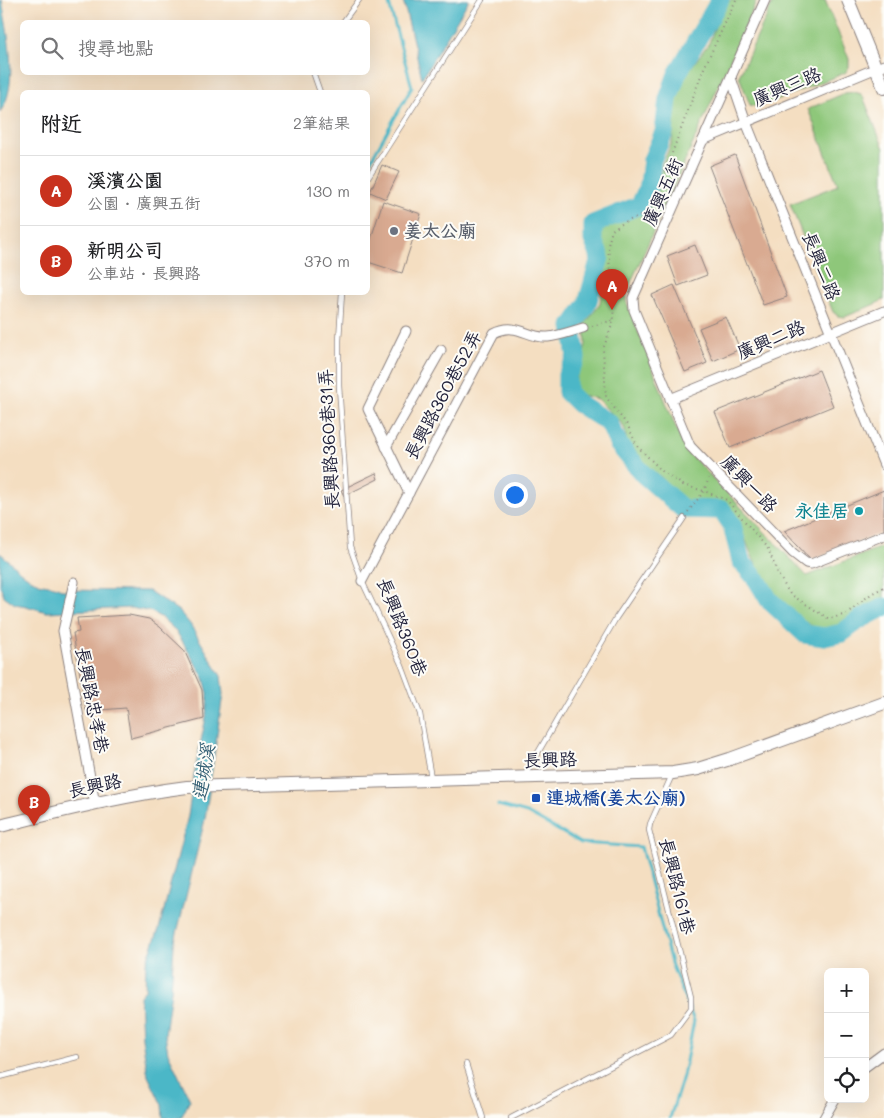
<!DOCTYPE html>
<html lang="zh-TW">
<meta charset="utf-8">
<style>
body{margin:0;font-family:Mali,"LXGW WenKai TC",sans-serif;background:#f6f6f6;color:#202124}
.controls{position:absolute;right:15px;bottom:15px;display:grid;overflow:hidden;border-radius:8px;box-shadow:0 5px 20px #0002}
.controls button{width:45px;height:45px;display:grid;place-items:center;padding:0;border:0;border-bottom:1px solid #e0e0e0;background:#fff;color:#202124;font:25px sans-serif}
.you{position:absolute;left:514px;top:494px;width:18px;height:18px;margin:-12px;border:4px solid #fff;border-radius:50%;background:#1a73e8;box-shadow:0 0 0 8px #1a73e833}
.badge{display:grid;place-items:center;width:32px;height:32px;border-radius:50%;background:#c8321e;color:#fff;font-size:16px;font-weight:700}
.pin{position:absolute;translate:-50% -41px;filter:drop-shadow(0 1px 2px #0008)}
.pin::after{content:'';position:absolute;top:26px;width:18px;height:15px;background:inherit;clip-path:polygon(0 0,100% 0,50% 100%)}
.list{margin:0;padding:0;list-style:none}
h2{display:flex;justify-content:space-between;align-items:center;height:65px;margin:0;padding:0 20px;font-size:21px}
h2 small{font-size:16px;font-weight:400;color:#757577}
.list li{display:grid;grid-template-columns:32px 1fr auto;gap:15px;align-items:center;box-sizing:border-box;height:70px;padding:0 20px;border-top:1px solid #e0e0e0}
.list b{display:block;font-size:19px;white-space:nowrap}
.list p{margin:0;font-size:16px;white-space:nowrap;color:#757577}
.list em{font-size:16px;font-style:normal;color:#757577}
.icon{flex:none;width:28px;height:28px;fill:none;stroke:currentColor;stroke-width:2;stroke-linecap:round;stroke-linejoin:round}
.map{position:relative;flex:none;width:884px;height:1118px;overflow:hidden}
.search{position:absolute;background:#fff;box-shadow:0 5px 20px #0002;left:20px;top:20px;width:350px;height:55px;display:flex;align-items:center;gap:12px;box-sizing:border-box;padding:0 18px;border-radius:8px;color:#757577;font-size:19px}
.panel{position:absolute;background:#fff;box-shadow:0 5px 20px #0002;left:20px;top:90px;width:350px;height:205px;border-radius:8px}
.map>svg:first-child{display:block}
.green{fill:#8ec77a;stroke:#58745a}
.water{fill:#4bb7c7;stroke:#366c81}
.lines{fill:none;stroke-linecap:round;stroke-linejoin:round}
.stream{stroke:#4bb7c7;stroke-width:3}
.river{stroke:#4bb7c7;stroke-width:19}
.building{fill:#d9aa91}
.lane-casing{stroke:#8b807e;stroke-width:6}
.street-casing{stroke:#8b807e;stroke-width:11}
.secondary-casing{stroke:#8b807e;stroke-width:14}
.path{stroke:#8b807e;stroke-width:2;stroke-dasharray:1 4;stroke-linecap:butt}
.lane{stroke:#fff;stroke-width:4.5}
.street{stroke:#fff;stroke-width:9}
.secondary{stroke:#fff;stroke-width:12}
.worship-dot{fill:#6b7280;stroke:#fdfcf7;stroke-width:2}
.culture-dot{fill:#0f9aa8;stroke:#fdfcf7;stroke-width:2}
.transit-dot{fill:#1a4fb4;stroke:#fdfcf7;stroke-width:2}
.labels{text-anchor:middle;stroke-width:4;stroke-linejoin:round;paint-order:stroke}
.street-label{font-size:18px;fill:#22223b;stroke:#fdfcf7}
.worship-label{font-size:18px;font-weight:bold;fill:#5b616d;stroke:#fdfcf7;text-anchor:start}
.culture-label{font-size:18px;font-weight:bold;fill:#0d838f;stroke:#fdfcf7;text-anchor:end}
.transit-label{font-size:18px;font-weight:bold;fill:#164399;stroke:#fdfcf7;text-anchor:start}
.water-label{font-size:19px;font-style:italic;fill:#325e73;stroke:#fdfcf7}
</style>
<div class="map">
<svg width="884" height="1118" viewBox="0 0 884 1118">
<rect width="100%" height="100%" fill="#fdfcf7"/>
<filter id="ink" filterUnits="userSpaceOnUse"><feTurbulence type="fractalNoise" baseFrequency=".02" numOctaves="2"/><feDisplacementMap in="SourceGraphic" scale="10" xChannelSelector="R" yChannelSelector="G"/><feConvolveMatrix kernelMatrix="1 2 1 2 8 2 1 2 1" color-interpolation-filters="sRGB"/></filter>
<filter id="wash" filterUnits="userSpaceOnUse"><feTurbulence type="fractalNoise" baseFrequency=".0096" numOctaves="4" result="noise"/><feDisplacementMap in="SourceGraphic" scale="20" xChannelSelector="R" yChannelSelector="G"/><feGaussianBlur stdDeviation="1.12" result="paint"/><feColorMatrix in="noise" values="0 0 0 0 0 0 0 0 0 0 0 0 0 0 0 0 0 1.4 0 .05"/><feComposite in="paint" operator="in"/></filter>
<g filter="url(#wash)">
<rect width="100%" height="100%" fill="#f4dec1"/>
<g class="green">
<path d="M725 0H757L627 291 626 301 684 448 807 576 884 546V602C860 605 855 625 836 630 811 636 778 602 766 583 754 565 745 537 736 517L727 506 717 504 700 506 681 498 661 477 629 454C624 445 628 435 623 425L597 399 578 394 573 389 586 344 585 324 600 304 605 263 603 249 596 234V230L611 222 637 212 653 200 657 193 663 163 672 142 677 93 681 81 709 43Z"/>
<path d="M774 0H825L849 59V67L845 73 758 107 750 105 739 76Z"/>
<path d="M854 92 861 94 864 99 884 149V300L845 317 838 316 833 312 790 204 838 185 808 109 845 93Z"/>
</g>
<g class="water">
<path d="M0 0H2C7 30 20 86 0 112Z"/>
<path d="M403 0H469L422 78Z"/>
<path d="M0 553C11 562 26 579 39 583 48 586 55 584 62 590L149 591 179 611 190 624 221 676 223 694 205 819 174 945 171 991 165 1034 168 1053 190 1100 181 1118H163L162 1105 148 1076 142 1038 140 996 145 990 146 963 159 929 188 816 194 774 206 717 208 694 204 678 176 631 163 619 152 612 131 608 47 612 26 606 15 604 4 596 0 585Z"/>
</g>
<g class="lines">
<g class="stream">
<path d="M368 165 412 87 388 0"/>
<path d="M498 805 527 813 581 843 641 847 671 963 694 1021 683 1076 670 1118"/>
</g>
<path class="river" d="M720 0 677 74 668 99 664 132 652 160 649 185 640 205 593 224V240L600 257 587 304 572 326 576 358 567 375V392L579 404 609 423 619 445 643 474 683 509 722 510 732 525 741 561 757 580 769 600 805 634 824 637 842 633 859 620 884 607"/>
</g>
<g id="blocks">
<g class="building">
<path d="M735 155 787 297 763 305 709 166Z"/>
<path d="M382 165 399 172 386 199 370 192Z"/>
<path d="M383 201 421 214 402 273 368 262V248Z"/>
<path d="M695 245 707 275 678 286 667 256Z"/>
<path d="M674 285 707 363 685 372 652 295Z"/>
<path d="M726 317 740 349 713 361 699 328Z"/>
<path d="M819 370 833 406 730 448 715 412Z"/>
<path d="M376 473 378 479 344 496 341 490Z"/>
<path d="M884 490V532L811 560 784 531Z"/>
<path d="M129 615 149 619 160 627 184 650 202 690 204 719 131 738 126 708 86 711 73 633 79 632 77 618Z"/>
</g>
</g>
</g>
<g filter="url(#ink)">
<use href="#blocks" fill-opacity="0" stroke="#8b807e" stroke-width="1"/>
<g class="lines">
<g class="lane-casing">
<g id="lane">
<path d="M343 22 359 0"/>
<path d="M313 72 320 92"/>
<path d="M368 177 482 0"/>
<path d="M342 292 339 340V386L350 547 362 581 402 666 420 714 431 778"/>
<path d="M525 775 616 618 684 518"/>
<path d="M466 1064 483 1118"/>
<path d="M0 1077 77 1057"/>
<path d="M511 1118 671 1035 691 1008V997L649 830 650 824 672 775"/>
</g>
</g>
<g class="street-casing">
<g id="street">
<path d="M765 0 633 298 634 310 690 446 793 553 806 563 811 564 884 535"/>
<path d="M731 78 746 122 884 465"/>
<path d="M703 140 884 65"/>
<path d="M406 331 368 409 409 493"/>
<path d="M670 399 884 311"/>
<path d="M386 447 441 350"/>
<path d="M362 581 494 333C517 321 528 339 548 337 559 336 572 331 583 328"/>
<path d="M74 582 63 631 95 804"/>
<path d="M865 1067 884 1053"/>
<path d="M824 1118 835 1099"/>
</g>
</g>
<g class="secondary-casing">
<g id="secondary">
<path d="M848 0 884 88"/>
<path d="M0 826C62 811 124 795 187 787L673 773 698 769 730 759 884 703"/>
</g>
</g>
<g class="path">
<path d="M736 0 704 68 684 121 669 161 661 195 648 213 625 222 612 230 608 245 614 320 603 349 606 397 628 426 637 446 663 472 683 485 704 491 727 500 768 549 779 576 790 594 829 619 846 614 871 594 884 587"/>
<path d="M592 326 614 320"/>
<path d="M688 512 704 491 709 478"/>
</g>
<use href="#lane" class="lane"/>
<use href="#street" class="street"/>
<use href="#secondary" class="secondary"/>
</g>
</g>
<circle class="worship-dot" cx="394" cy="231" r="5"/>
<circle class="culture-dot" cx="859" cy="511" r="5"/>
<rect class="transit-dot" x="531" y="793" width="10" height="10" rx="2.5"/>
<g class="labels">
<g class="street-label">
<text transform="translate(787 87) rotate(-23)" y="6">廣興三路</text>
<text transform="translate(663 192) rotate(-66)" y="6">廣興五街</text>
<text transform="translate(821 266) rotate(68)" y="6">長興二路</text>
<text transform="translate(771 340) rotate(-23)" y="6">廣興二路</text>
<text transform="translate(443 395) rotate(-62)" y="6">長興路360巷52弄</text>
<text transform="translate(329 439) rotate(-93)" y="6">長興路360巷31弄</text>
<text transform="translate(749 484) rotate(46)" y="6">廣興一路</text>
<text transform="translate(402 627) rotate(68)" y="6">長興路360巷</text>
<text transform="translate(92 700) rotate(79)" y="6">長興路忠孝巷</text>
<text transform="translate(550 760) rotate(-2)" y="6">長興路</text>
<text transform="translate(95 786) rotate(-12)" y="6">長興路</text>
<text transform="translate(677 886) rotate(76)" y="6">長興路161巷</text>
</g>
<g class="worship-label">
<text x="404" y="237">姜太公廟</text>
</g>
<g class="culture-label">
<text x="849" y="517">永佳居</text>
</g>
<g class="transit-label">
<text x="546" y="804">連城橋(姜太公廟)</text>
</g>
<g class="water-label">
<text transform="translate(203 772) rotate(-81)" y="7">連城溪</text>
</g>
</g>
</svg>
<div class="controls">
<button>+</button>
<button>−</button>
<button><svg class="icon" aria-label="locate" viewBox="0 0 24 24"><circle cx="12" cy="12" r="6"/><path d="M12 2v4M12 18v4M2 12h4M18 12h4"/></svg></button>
</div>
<div class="you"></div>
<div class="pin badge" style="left:612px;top:310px">A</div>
<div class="pin badge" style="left:34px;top:826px">B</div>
<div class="search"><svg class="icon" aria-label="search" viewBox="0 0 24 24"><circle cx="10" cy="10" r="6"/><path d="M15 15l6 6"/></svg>搜尋地點</div>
<section class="panel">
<h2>附近<small>2筆結果</small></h2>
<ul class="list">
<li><span class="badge">A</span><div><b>溪濱公園</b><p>公園 · 廣興五街</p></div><em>130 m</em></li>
<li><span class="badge">B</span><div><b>新明公司</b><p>公車站 · 長興路</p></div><em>370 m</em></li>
</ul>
</section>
</div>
